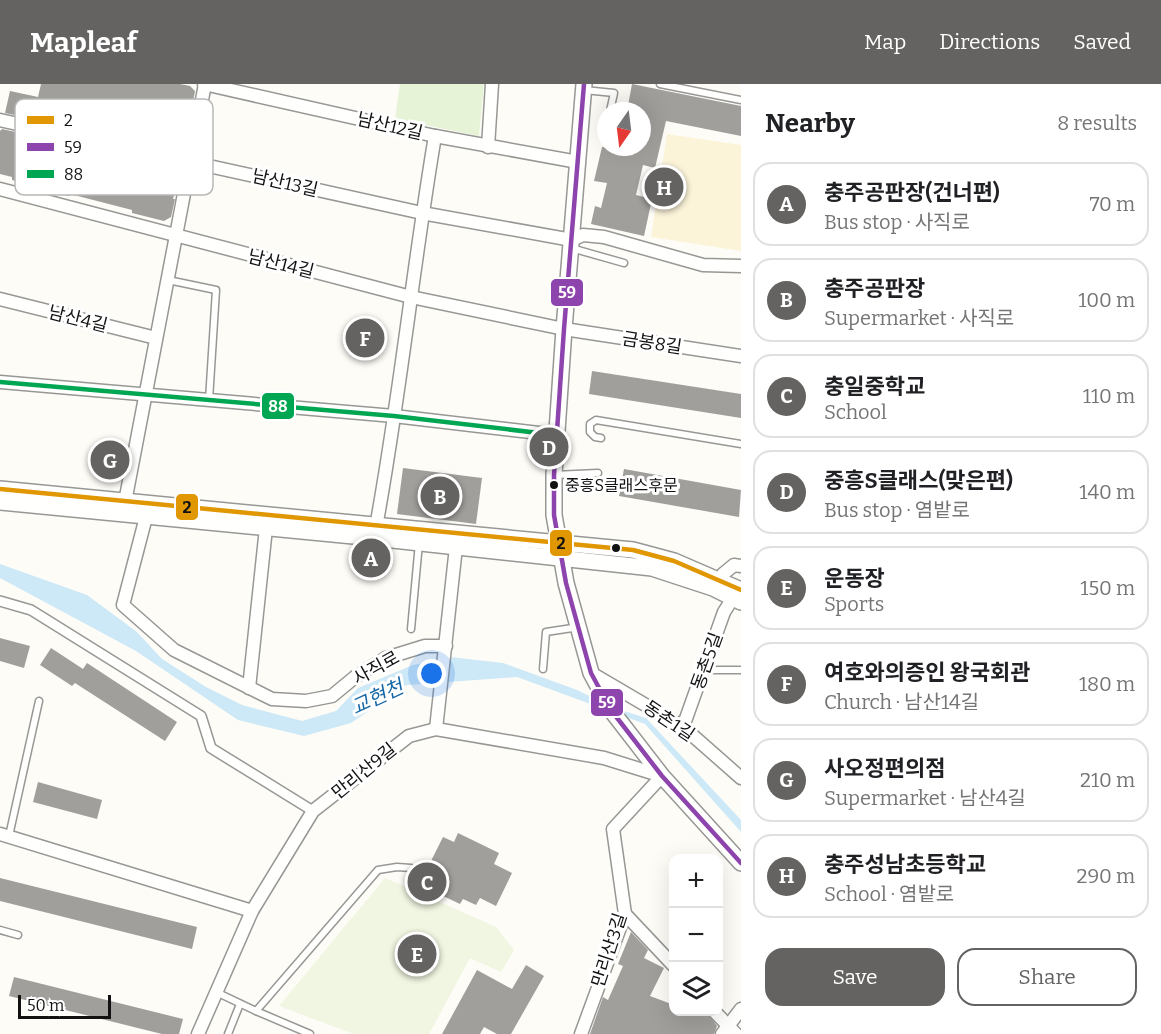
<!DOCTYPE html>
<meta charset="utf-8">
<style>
body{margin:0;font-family:Bitter,"Noto Sans KR",serif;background:#f6f6f6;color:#202124}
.controls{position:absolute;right:18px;bottom:18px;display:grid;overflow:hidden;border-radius:12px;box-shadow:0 6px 24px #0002}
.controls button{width:54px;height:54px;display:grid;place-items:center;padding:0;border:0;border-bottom:2px solid #e0e0e0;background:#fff;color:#202124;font:30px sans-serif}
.compass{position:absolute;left:597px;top:18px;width:54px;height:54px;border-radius:50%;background:#fff;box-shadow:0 6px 24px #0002;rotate:194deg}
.scale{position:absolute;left:18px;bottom:15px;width:93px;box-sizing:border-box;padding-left:6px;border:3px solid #111;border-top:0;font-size:16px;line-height:21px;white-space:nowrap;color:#111;-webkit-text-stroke:4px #fff;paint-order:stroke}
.you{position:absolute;left:432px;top:590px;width:21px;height:21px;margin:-15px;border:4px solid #fff;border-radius:50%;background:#1a73e8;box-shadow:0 0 0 9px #1a73e833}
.badge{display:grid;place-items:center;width:39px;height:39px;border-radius:50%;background:#646362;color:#fff;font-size:20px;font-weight:700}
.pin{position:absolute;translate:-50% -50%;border:3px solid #fff;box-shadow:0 2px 6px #0006}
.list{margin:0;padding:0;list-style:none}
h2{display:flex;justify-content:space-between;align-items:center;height:78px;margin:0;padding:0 24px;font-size:26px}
h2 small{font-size:20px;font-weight:400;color:#757577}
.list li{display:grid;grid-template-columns:39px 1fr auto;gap:18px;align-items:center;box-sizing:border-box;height:84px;margin:0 12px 12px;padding:0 12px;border:2px solid #e0e0e0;border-radius:18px}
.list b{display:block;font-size:22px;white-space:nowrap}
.list p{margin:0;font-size:20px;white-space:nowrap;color:#757577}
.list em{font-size:20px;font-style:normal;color:#757577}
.actions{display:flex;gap:12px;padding:18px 24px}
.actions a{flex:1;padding:14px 0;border:2px solid #646362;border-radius:18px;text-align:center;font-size:21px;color:#646362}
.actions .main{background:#646362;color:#fff}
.icon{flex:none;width:33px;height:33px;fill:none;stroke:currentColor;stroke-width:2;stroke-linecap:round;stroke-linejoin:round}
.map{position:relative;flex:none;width:741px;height:950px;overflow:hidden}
header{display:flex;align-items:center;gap:36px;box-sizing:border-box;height:84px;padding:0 30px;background:#646362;color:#fff}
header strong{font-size:28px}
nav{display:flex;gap:33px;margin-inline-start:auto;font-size:21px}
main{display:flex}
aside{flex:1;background:#fff}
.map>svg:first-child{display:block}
.green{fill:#e7f3d7}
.sand{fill:#fcf4d9}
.pitch{fill:#f0f6e1}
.water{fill:#cde8f7}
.building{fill:#a19f9c;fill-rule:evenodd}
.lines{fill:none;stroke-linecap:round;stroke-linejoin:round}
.service-casing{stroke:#979795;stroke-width:9}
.pedestrian-casing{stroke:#979795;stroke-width:12}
.minor-casing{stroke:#979795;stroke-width:15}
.tertiary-casing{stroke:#979795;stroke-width:18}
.service{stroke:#fffffe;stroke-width:6}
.pedestrian{stroke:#fffffe;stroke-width:9}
.minor{stroke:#fffffe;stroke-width:12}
.tertiary{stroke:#fffffe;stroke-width:15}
.bus-1-casing{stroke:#fff;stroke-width:9}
.bus-2-casing{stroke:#fff;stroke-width:9}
.bus-3-casing{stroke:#fff;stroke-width:9}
.bus-1{stroke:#e09702;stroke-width:4.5}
.bus-2{stroke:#8e44ad;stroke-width:4.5}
.bus-3{stroke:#00a651;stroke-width:4.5}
.bus-dot{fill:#111;stroke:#fff;stroke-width:2}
.labels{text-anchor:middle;stroke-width:6;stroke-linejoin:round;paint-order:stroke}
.bus-label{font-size:16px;fill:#111;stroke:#fff;text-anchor:start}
.street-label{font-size:18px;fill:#111;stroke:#fff}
.water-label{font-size:20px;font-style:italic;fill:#1768a6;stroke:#fff}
.key{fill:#fff;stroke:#b8b8b8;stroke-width:1.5}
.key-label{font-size:16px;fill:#111}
.line-badge{stroke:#fff;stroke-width:2}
.badge-label{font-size:16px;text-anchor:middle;font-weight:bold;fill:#fff}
.pale-badge-label{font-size:16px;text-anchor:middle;font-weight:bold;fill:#111}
</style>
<header>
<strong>Mapleaf</strong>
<nav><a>Map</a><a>Directions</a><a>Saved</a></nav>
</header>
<main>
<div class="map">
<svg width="741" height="950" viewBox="0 0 741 950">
<rect width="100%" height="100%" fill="#fdfcf7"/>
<path class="green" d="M400 0H484L479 52 395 35Z"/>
<path class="sand" d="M667 50 741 61V167L651 153Z"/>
<path class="pitch" d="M385 794 496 843 514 866 501 888 470 874 429 950H354L279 922Z"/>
<path class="water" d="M0 480 87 511 137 548 162 575 206 603 242 621 302 637 336 627 358 604 413 581 450 573 503 579 577 606 612 623 646 634 741 736V748L645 640 517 593 407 601 351 639 304 652 238 636 136 567 0 494Z"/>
<g class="building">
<path d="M41 0H180L190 2 195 7 184 67 5 29 10 7 38 13ZM142 15 171 21 167 40 138 34Z"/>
<path d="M632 0 741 22V52L666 37 655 84 643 81 636 111 652 115 644 152 591 140 595 122 601 124 607 99 594 97 602 63H642V27H627Z"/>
<path d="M2 45 153 78 151 79 177 85 180 89 173 115H175L171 133 164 137 132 129V126L70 110 69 112 54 108V107L12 96V93L0 90V47Z"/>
<path d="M592 287 741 310V334L589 310Z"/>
<path d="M403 384 482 394 476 440 397 430Z"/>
<path d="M624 385 741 406 739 433 619 412Z"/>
<path d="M0 554 30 562 24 584 0 577Z"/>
<path d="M51 564 83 585 87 579 177 638 165 657 75 599 72 602 40 581Z"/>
<path d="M38 698 102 716 97 735 33 718Z"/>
<path d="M458 749 499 769 494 780 512 789 496 822 480 814 476 821 463 815 460 820 441 811 444 805 431 799 435 791 426 787 443 753 454 758Z"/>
<path d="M0 794 197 843 192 865 0 817Z"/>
<path d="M631 848 648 866 644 874 664 884 650 912 674 921V927H706L717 942 714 950H590L603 913 608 916 623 882 618 880Z"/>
<path d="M526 881 544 892 511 950H497L484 943 480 950H442L477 886 512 905Z"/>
<path d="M14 893 183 935 179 950H162L9 912Z"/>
</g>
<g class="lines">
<g class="service-casing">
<g id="service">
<path d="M660 0 741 16"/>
<path d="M584 6 614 9 610 27"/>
<path d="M571 164 624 179"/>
<path d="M168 196 216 206 209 316"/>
<path d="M601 354 595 353 590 348V340L596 336 741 360"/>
<path d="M554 391 598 389"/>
<path d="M411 545 419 459"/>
<path d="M543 585 546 548 579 543"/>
<path d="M704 586H741"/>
<path d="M9 752 39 617"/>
<path d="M0 846 18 851"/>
<path d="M216 908 256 927 378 786 397 783 411 784"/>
<path d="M256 927 310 950"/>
<path d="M228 950 240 920"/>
</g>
</g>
<g class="pedestrian-casing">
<path id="pedestrian" d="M0 517 31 526 201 632 211 664 313 727"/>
</g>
<g class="minor-casing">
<g id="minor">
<path d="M204 0 435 52 578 78"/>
<path d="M0 36 422 129 572 156 583 151 604 153 703 181 741 182"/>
<path d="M488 63 492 0"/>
<path d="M0 105 411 213 564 245 741 272"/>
<path d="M0 215 156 254"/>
<path d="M0 298 394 332 556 351"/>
<path d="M125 418 205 0"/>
<path d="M146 433 123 521 174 566 272 615 306 617 332 612 355 593 386 574 425 562H446"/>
<path d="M376 443C400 313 413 182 435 52"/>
<path d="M719 496 723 490 734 481 741 482"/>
<path d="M591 589 683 643 741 694"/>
<path d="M249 604 266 444"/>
<path d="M683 643 724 528 733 514"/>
<path d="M436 645 456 463"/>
<path d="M0 750 252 827"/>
<path d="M625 830 674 882"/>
<path d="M715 928 736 950"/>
<path d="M198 950 252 827 313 727 409 652 436 645 604 674 662 692 613 745 625 830 581 950"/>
<path d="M722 950 741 925"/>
</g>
</g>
<g class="tertiary-casing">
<g id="tertiary">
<path d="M584 0 564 245 554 391V431L566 499 591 589 611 626 662 692 741 779"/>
<path d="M0 405 633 466 674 477 741 506"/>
<path d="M0 418 374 454 652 484 713 504 741 518"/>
</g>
</g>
<use href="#service" class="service"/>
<use href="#pedestrian" class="pedestrian"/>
<use href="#minor" class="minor"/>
<use href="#tertiary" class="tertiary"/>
<g class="bus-1-casing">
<path id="bus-1" d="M0 405 633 466 674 477 741 506"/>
</g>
<g class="bus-2-casing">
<path id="bus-2" d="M584 0 564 245 554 391V431L566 499 591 589 611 626 662 692 741 779"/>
</g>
<g class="bus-3-casing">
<path id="bus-3" d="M0 298 394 332 556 351"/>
</g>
<use href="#bus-1" class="bus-1"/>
<use href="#bus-2" class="bus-2"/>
<use href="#bus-3" class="bus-3"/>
</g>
<g class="bus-dot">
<circle cx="554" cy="401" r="5"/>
<circle cx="616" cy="464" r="5"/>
</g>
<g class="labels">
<g class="bus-label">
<text x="565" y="407">중흥S클래스후문</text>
</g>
<g class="street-label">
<text transform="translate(390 42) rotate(13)" y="6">남산12길</text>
<text transform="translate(285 99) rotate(13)" y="6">남산13길</text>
<text transform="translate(281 180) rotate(14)" y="6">남산14길</text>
<text transform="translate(78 235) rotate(14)" y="6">남산4길</text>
<text transform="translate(652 259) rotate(9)" y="6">금봉8길</text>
<text transform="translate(707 577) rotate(-70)" y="6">동촌5길</text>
<text transform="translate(376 584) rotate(-29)" y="6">사직로</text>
<text transform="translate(669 637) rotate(34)" y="6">동촌1길</text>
<text transform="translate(364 687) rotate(-39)" y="6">만리산9길</text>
<text transform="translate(609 866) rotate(-72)" y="6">만리산3길</text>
</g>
<g class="water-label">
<text transform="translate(377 613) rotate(-25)" y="7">교현천</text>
</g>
</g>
<rect x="15" y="15" width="198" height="96" rx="9" class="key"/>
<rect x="27" y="32" width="27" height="8" fill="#e09702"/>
<rect x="27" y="59" width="27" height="8" fill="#8e44ad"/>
<rect x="27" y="86" width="27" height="8" fill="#00a651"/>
<g class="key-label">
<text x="64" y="42">2</text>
<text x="64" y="69">59</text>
<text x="64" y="96">88</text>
</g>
<g class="line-badge">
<rect x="550" y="194" width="34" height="29" rx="6" fill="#8e44ad"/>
<rect x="261" y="308" width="34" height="28" rx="6" fill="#00a651"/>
<rect x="175" y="409" width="24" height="28" rx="6" fill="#e09702"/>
<rect x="549" y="445" width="24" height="28" rx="6" fill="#e09702"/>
<rect x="590" y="604" width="34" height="29" rx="6" fill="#8e44ad"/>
</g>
<g class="badge-label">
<text x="567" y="214">59</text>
<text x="278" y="328">88</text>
<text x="607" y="624">59</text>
</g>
<g class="pale-badge-label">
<text x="187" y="429">2</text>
<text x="561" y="465">2</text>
</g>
</svg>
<div class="controls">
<button>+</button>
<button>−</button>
<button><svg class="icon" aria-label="layers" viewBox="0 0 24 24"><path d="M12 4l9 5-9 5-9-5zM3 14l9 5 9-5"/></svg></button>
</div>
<svg class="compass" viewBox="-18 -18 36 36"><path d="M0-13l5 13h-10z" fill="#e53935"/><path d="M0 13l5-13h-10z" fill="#757577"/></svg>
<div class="scale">50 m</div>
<div class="you"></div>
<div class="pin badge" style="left:371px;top:474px">A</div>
<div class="pin badge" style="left:440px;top:412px">B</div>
<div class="pin badge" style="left:427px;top:798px">C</div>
<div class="pin badge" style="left:549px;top:363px">D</div>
<div class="pin badge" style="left:417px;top:870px">E</div>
<div class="pin badge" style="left:365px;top:254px">F</div>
<div class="pin badge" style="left:110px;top:376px">G</div>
<div class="pin badge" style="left:664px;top:103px">H</div>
</div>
<aside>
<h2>Nearby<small>8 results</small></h2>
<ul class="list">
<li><span class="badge">A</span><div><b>충주공판장(건너편)</b><p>Bus stop · 사직로</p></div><em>70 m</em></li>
<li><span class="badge">B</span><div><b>충주공판장</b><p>Supermarket · 사직로</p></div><em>100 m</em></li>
<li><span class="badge">C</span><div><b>충일중학교</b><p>School</p></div><em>110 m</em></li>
<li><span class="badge">D</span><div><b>중흥S클래스(맞은편)</b><p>Bus stop · 염밭로</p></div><em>140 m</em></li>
<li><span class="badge">E</span><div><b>운동장</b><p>Sports</p></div><em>150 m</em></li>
<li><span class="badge">F</span><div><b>여호와의증인 왕국회관</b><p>Church · 남산14길</p></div><em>180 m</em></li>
<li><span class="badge">G</span><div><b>사오정편의점</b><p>Supermarket · 남산4길</p></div><em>210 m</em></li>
<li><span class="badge">H</span><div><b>충주성남초등학교</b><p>School · 염밭로</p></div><em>290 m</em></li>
</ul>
<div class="actions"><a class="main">Save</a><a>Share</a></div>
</aside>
</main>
